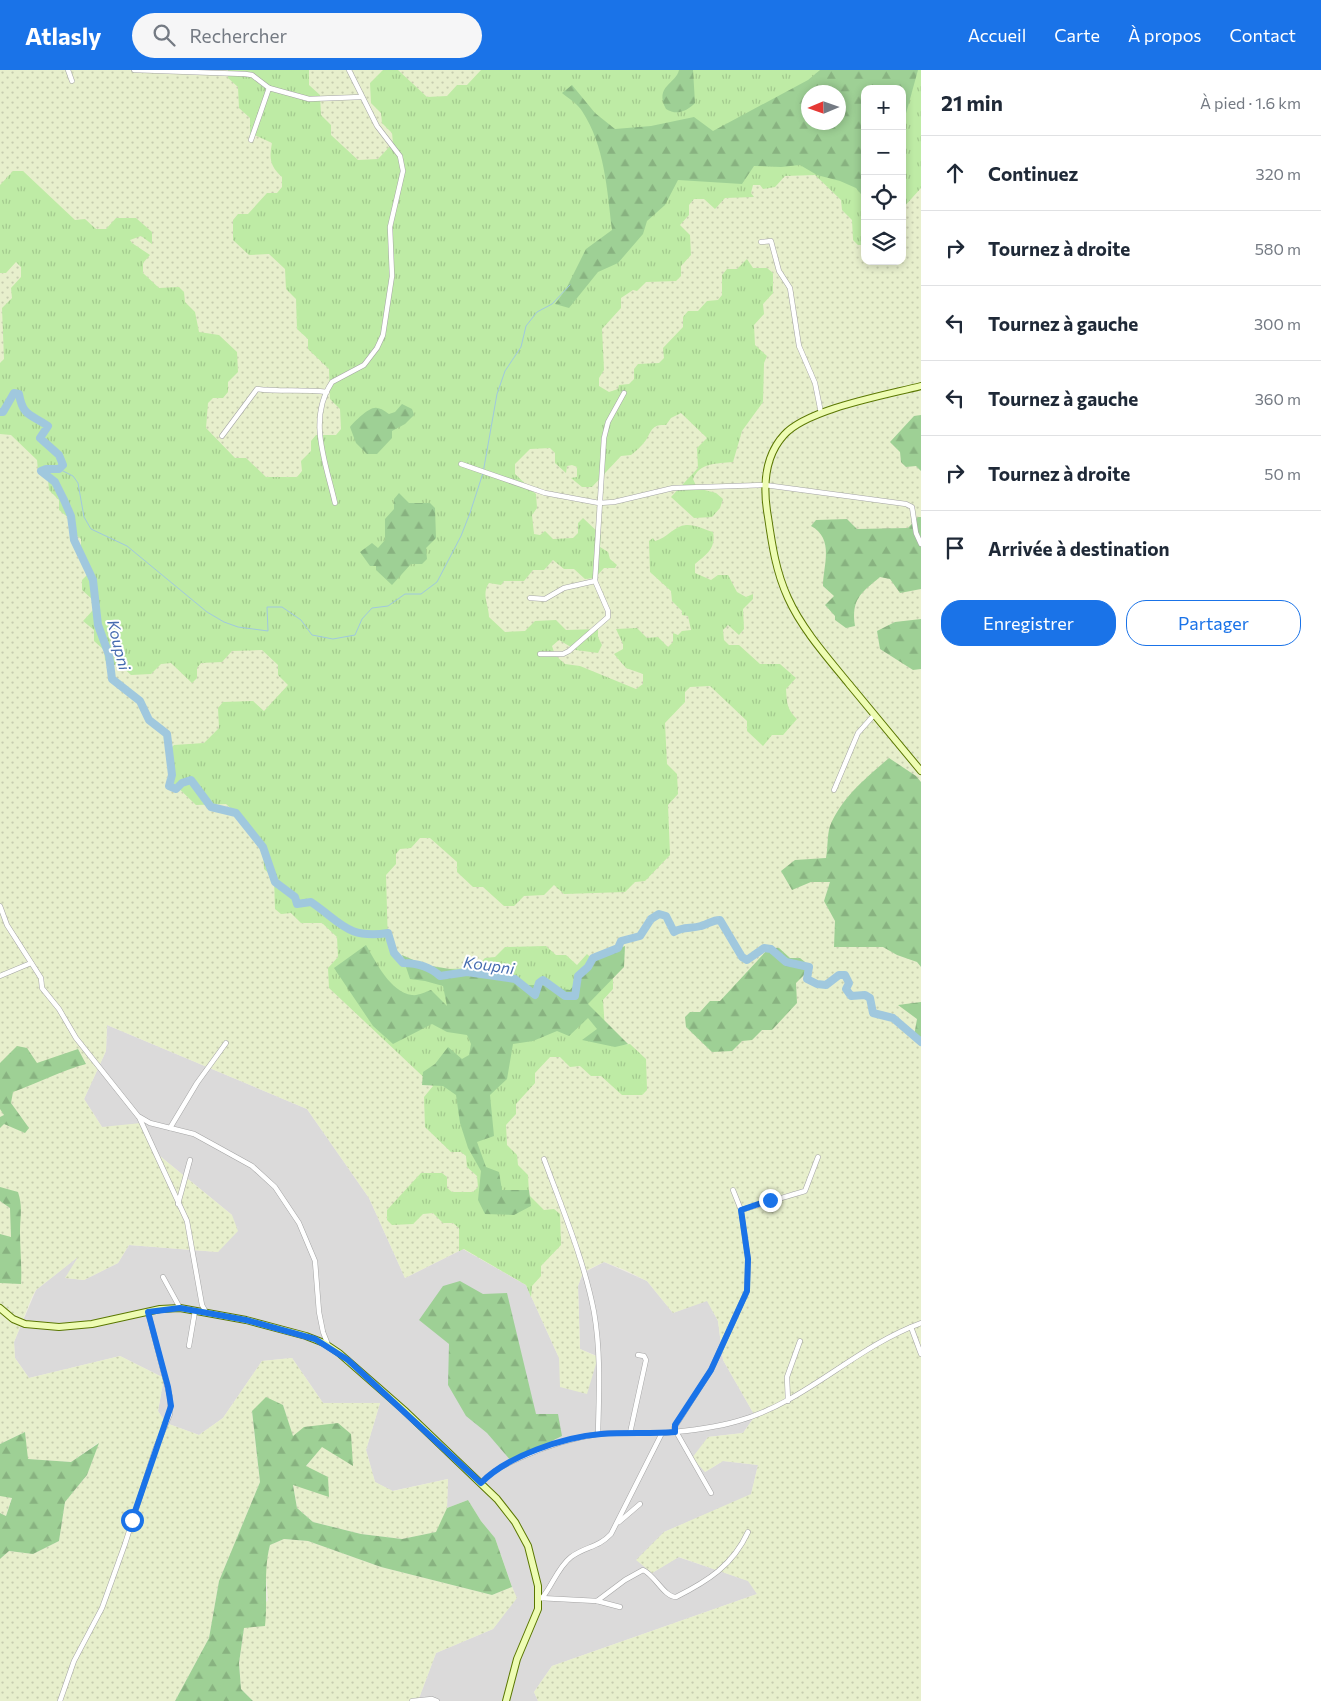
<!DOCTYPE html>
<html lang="fr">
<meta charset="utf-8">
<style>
body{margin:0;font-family:Commissioner,sans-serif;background:#f6f6f7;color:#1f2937}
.controls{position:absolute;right:15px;top:15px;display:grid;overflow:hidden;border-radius:10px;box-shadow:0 2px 8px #0003}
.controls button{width:45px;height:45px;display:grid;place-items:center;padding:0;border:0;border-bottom:1px solid #e0e1e3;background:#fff;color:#1f2937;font:25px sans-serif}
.compass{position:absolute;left:801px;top:15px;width:45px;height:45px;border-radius:50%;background:#fff;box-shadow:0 2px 8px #0003;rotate:268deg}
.stop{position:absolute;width:15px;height:15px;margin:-11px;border:4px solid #1a73e8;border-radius:50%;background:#fff}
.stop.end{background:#1a73e8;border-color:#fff;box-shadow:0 1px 5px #0008}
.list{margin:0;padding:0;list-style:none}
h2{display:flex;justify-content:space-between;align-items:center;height:65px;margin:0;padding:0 20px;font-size:21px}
h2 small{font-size:16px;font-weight:400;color:#747a83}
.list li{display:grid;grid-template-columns:32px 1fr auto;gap:15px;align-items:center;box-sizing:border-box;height:75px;padding:0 20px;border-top:1px solid #e0e1e3}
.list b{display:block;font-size:19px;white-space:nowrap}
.list em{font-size:16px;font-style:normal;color:#747a83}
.actions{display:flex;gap:10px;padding:15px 20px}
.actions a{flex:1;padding:11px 0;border:1px solid #1a73e8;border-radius:20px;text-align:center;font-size:18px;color:#1a73e8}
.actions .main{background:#1a73e8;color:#fff}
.icon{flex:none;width:28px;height:28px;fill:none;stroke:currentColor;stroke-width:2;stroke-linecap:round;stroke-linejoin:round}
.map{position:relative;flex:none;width:921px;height:1631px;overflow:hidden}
header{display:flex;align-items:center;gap:30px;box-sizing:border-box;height:70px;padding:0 25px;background:#1a73e8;color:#fff}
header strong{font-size:24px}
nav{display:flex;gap:28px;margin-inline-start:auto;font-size:18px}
.search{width:350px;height:45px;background:#f6f6f7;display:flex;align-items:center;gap:12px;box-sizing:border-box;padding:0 18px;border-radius:28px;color:#747a83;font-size:19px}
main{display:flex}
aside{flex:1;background:#fff}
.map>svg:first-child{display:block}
.residential{fill:#dbdada}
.farmland{fill:url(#farmland-dots);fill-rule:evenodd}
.grass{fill:url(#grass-tufts);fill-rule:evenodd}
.forest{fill:url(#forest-firs);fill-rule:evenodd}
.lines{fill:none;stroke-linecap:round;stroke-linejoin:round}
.stream{stroke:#a0c8de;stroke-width:1}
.river{stroke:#a0c8de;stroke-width:8}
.street-casing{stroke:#a4a4a4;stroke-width:5.5}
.secondary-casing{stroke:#5a7700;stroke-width:8}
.street{stroke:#fff;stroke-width:4.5}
.secondary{stroke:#eefcb3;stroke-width:6}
.route{stroke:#1a73e8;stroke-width:6}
.labels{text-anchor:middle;stroke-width:4;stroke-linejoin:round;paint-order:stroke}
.water-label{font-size:16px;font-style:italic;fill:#466cb0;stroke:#fff}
</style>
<header>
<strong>Atlasly</strong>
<div class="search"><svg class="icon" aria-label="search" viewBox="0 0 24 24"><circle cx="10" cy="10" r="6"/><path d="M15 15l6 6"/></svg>Rechercher</div>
<nav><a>Accueil</a><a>Carte</a><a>À propos</a><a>Contact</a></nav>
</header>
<main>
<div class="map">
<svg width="921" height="1631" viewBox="0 0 921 1631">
<defs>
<pattern id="farmland-dots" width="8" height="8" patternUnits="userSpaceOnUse" patternTransform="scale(1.25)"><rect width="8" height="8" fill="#e7efcc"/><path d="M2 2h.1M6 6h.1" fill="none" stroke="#c6ccaf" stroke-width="1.8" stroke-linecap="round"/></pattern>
<pattern id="grass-tufts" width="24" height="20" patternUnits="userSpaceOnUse" patternTransform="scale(1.25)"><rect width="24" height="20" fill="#beeba5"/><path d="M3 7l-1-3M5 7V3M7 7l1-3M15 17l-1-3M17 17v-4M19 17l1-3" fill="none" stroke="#a3c98e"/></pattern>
<pattern id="forest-firs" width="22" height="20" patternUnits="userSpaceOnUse" patternTransform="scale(1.25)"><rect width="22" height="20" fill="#9ed095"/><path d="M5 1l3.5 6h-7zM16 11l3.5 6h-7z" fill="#88b280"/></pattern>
</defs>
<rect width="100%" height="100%" fill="#efece2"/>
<path class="residential" d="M107 955 307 1039 369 1128 405 1208 463 1179 526 1215 559 1288 597 1286 580 1279 578 1216 583 1203 604 1192 647 1211 673 1243 707 1230 718 1251 723 1290 755 1346 743 1363 708 1367 705 1402 723 1391 758 1395 751 1425 664 1462 652 1503 678 1487 749 1511 757 1524 552 1596 534 1622 538 1631H418L436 1583 493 1559 516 1528 495 1468 481 1451 468 1430 447 1438 448 1409 392 1421 375 1412 366 1380 380 1333H323L292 1288 262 1291 223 1348 199 1365 166 1353 158 1341 164 1308 120 1286 29 1308 15 1288 14 1272 36 1220 79 1186 66 1208 84 1210 118 1193 129 1175 218 1182 232 1145 155 1082 102 1057 84 1029 106 981Z"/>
<g class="farmland">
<path d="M0 0H921V1631H538L534 1622 552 1596 757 1524 748 1511 679 1487 652 1503 636 1490 664 1462 751 1424 758 1395 723 1391 705 1402 692 1388 708 1367 743 1363 755 1346 723 1290 718 1251 707 1231 673 1243 647 1211 625 1200 604 1192 583 1202 578 1216 580 1279 598 1287 587 1324 560 1317 559 1288 526 1215 463 1179 405 1208 369 1128 307 1039 107 955 106 981 84 1029 102 1057 141 1053 155 1082 232 1145 238 1161 218 1182 129 1175 118 1193 84 1210 65 1208 78 1187 36 1220 32 1227 14 1272 15 1288 29 1308 120 1286 164 1308 158 1341 166 1353 199 1365 223 1348 262 1291 292 1288 323 1333H380L366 1380 375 1412 393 1421 448 1409 447 1438 437 1462 402 1469 361 1464 313 1452 297 1438 293 1414 321 1377 351 1364 293 1367 283 1335 252 1342 260 1412 219 1511 209 1568 175 1631H0V1489L9 1481 33 1484 59 1471 65 1432 87 1405 98 1373 71 1392 27 1389 25 1362 0 1374ZM865 19H902V191H865ZM808 22H838V52H808Z"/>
<path d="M0 1425 12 1427 6 1446 0 1443Z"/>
<path d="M284 1469 308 1471 381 1497 492 1525 512 1517 517 1528 493 1559 436 1583 418 1631H253L241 1619 239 1593 244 1558 268 1530 265 1497 270 1475Z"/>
</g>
<path class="grass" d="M228 0H309V15L320 25 321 45 331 55V65L358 90 378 89 393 73 392 63 382 53 381 43 371 33 370 13 383 0H398L427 27 447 26 457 15H467L481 0H921V118L903 138 902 149V19H865V175H858L853 170 852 150 842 140 841 130 815 105 785 106 775 117 763 119 760 115H753L751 123 754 127 725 128 715 139 704 129H694L689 135V145L680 155 690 165 691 185 681 196V206L676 211 646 212 637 221 633 220 621 228V238L602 259 604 300 599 308V316L609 322 618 319 619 315 629 314 634 309V299L638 294 659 293 664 288 663 278 683 257V247L688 241H698L707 231 718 230 722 225V205L727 199H737L747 189 753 198H767L773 203V223L763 234 764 244 754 255 755 275 767 286 764 293 763 332 742 361 733 392C716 394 700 392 693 409L697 418 716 423 723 429 720 438 712 447 694 448 671 427 698 398 697 378 707 368 681 343 671 348 666 355C652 354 652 360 646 370 642 376 636 381 631 385L621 386 592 417H582L571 408 577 407V397L572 395 567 396 566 403 555 393V383L550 378 530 379 515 394V404L536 424 537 438 532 445 534 464 540 465 545 461 553 469 573 468 578 463V453L583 448 601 465 600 477 608 482 610 489 617 495 615 498H604L595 508 585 509 574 499H564L553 490 544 500H533L524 511H504L501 515 489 513C481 524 489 536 489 547L505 562 525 561 535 551 556 550 566 560 598 559V567L602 575 598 583 576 580 559 570 552 576 555 585 565 594 580 596 636 619 643 614V604L626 598 614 584 623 579V574L616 559 637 558 647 568 658 567 668 577 673 572V563L678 565 682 561 691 560 688 546 682 545V541L672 531 671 521 650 502 649 471 653 468 655 471C667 468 674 456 686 455 694 454 706 460 713 462 716 479 707 484 695 494V503L711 510 718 505H728L737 522 746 527 753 524V529L743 539 744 559 739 565 728 555 723 560 724 570 729 575H739L760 594H780L796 608 786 619C787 634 787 639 797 649L783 665H772L763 676 747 661V651L710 616 690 617 685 622V632L665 653 667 694 677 704 678 724 668 735 670 785 645 811 635 812 625 822 564 824 554 815 544 825 524 826 514 836H504L483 817H473L457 802V792L430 768H420L411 778 400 779 396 784V794L386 805 388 876 415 900 475 898 485 888 495 887 505 877 546 876 556 885H566L577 895 587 884 613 909V919L603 930 605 960 620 975 630 974 646 989 647 1020 642 1025H622L601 1006H591L580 996 570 997 560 987H550L535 1003V1013L516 1034V1044L506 1055 507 1075 517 1085 518 1095 528 1105 529 1125 544 1140 554 1139 560 1144 561 1175 541 1196V1206L532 1216 531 1227 526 1215 464 1179 459 1181V1158L453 1153H443L433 1143 423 1144 413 1154 392 1155 387 1150V1140L421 1103H442L447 1107V1118L452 1122H473L478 1117 477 1106 467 1097 466 1086 461 1082H451L425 1057 424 1027 433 1016 329 918 328 898 338 887 337 867 322 853H301L291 843 281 844 275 839 274 808 264 799 263 778 253 768 252 758 226 734 196 735 170 710 169 680 174 675 204 673 219 658 218 638 223 632 253 631 264 641 288 615 278 605V595L262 580 232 581 222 592 201 593 197 598V608L192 613 171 593 161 594 151 604 131 605 120 595H110L105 590 104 580 94 571V560L83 551 93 540V530L82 520V510L92 500 81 490V469L70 460V449L59 440V430L49 420 48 410 38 400 37 390 11 365 0 364V293L4 289 2 238 12 228 11 218 21 207V197L16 192 6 203H0V115L13 101H23L75 150 85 149 96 159H106L116 148H136L152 162V174L141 166 130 170 132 173 150 185 143 193V203L159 218 179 217 184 222 185 232 195 242 199 262 219 265 237 282 238 302 228 312V322L223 328H213L208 333 206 358 235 388H246L266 407H297L302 401 301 391 311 381V371L316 365H336L341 359 340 339 330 329 329 299 308 279V269L297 259 296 229 286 219 285 199 269 184 249 185 233 170V150L238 144H248L267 123H277L282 117V107C270 96 269 89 272 73L250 63V48L239 38 238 17 228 8ZM808 22H838V52H808Z"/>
<g class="forest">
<path d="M679 0H693L695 33C687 41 677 46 666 39 654 16 676 14 679 0Z"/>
<path d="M820 0H918L902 58V19H865V129L856 118 840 111 817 105 800 95 781 97 754 96 742 114 678 110 665 135 647 151 643 164 618 193 598 202 569 238 555 234 566 219 586 179 612 160C607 120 605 76 582 41 578 34 568 28 562 23L572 15 595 43 615 59 651 56 694 47 713 61 808 10ZM808 22H838V52H808Z"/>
<path d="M402 334 412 339 414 345 405 354 392 361V368L377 384H367L356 373 350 357C355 351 370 336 377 338 381 338 386 342 389 344L395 342Z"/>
<path d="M921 345V401L916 396 906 397 901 392 900 382 890 372 914 346Z"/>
<path d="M399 423 409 433H430L435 438 436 468 426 478 427 489 422 494H411L392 515 376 500V496H370L360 482 372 473 378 478 385 470V449L394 439V429Z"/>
<path d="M918 447H921V519L900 523 890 509 880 507C861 523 851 529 855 556L846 558 835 550V546L825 535 834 526 823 516C823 496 835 469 811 456L816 450 847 449 857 459 908 458Z"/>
<path d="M921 549V599L913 600 880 579 877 561 895 552Z"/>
<path d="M889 688 916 706 921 712V897L917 892 897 885 883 877H834L835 851 824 831 830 812H811L792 820 781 801 795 790 826 788C828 778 827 765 830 756 842 727 866 708 889 688Z"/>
<path d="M366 875C376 892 390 922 412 925 418 926 425 922 431 920L447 936 443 916 425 911 410 909 402 885 425 895 500 907 523 915H541L570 920 596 887 625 876 624 897 588 934 628 974 615 977 582 970 597 959 588 948 569 966 557 961 533 971 513 974 507 1009 490 1025 494 1066 477 1072 486 1097 499 1102 502 1120H529L531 1136 514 1145 485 1144 478 1130 481 1101 468 1078 460 1053 456 1025 443 1016 422 1015 423 1002 435 994 448 977 462 989 469 985 471 974 467 965 447 962 432 954 393 974 373 956 334 898Z"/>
<path d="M769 878H779L790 888H800L805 892 806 903 796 913 797 933 772 960H762L752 970 742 971 732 981 712 982 686 957 685 947 690 942H700L710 931H720Z"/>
<path d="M921 932V967L914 966 917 949 898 935Z"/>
<path d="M17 976 27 978 37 993 78 979 86 994C61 1001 38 1013 13 1022L11 1033 29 1058 25 1063 4 1054 0 1058V1047L4 1045 0 1039V993Z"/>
<path d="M0 1117 18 1122C23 1137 20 1147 20 1162 20 1179 22 1196 21 1214L0 1213V1164L11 1167 10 1138 0 1131Z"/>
<path d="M460 1211 483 1224 507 1223 536 1344H558L562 1366 511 1391 487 1363 466 1346 448 1315 449 1274 419 1250 443 1216Z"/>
<path d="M266 1327 283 1335 293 1366 304 1357 338 1353 351 1364 353 1396 322 1377 306 1396 328 1407 329 1427 293 1415 297 1438 313 1452 361 1464 402 1469 436 1462 447 1438 468 1430 481 1451 495 1468 512 1517 492 1525 381 1497 308 1471 284 1469 270 1475C263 1502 268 1528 265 1556L244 1558 239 1593 241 1619 253 1631H175L209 1568 219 1511 260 1412 252 1341Z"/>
<path d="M25 1362 28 1389 71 1392 99 1373 87 1405 65 1432 59 1471 33 1484 9 1481 0 1489V1443L6 1446 12 1428 0 1426V1374Z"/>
</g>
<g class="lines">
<path class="stream" d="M59 399 73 406 78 413 84 447 91 459 127 476 207 542 224 552 238 557 268 561 267 537H282L301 550 312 565 333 569 355 565 362 549 372 538 388 536 405 524H421L437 512 461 466 470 443 483 403 497 324 505 301 521 277 526 256 537 242 552 234 570 215"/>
<path class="river" d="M0 342H3L14 323 19 324C23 347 31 344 48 356L40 368 59 385 63 395 59 399H46L41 401 55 412 64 430 71 446 74 470 93 510 98 555 109 585 112 609 140 631 149 650 167 664 172 705 169 716 176 719 182 713 191 710 211 737 236 743 263 777 275 812 295 827 297 834 311 832C342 853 347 869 388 863L394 883 403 893C417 893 429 896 440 906L467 902 515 909 535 925 539 913 543 910 565 926H575L578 906 588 897 593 888 618 878 621 871 640 866 651 849 659 844 666 846 674 862C683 856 691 859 701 856 709 854 712 850 720 850L742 887 747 890 764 878 771 879 786 892 809 897 807 909 817 914 826 915 839 905H845L849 913 846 919 851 926 865 925 870 928 873 943 893 948 921 972"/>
<g class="street-casing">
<g id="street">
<path d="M68 0 72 11"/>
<path d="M134 0 245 4 252 5 269 18"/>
<path d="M251 70 269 18 309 29 361 27"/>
<path d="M761 172 771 171 779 201 790 218 799 276 815 313 821 343"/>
<path d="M222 366 257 319C280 322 303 319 327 322"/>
<path d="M461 394 545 423 599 433 614 432 673 418 765 415 906 434 912 437 916 463 921 474"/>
<path d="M335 433C326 393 307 349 332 312L364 295 377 278 383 265 392 206 390 157 403 101 400 86 377 56 349 0"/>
<path d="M530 528 545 529 564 518 595 511 604 368 608 352 624 323"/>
<path d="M540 584H563L569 581 608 547V541L595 511"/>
<path d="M834 720 858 663 874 645"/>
<path d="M0 836 7 855 41 908 42 918 59 939 76 968 138 1046 150 1053 194 1064 214 1075 252 1096 275 1117 299 1153 315 1191 319 1242 323 1262 328 1275"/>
<path d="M0 906 31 893"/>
<path d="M139 1047 187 1151 202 1235 206 1242"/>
<path d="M170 1058 197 1013 226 973"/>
<path d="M544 1089C562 1138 584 1190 594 1242 601 1282 599 1324 598 1364"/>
<path d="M178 1134 190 1090"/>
<path d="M741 1140 805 1121 818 1087"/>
<path d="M163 1207 180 1238"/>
<path d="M911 1257 921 1284"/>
<path d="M189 1276 195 1241"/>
<path d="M788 1331 787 1307 800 1271"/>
<path d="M630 1363 646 1290 644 1286 638 1285"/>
<path d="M481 1413C493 1400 506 1394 522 1387 546 1376 572 1368 598 1364 620 1362 641 1364 663 1363 688 1361 714 1358 738 1351 806 1332 855 1277 921 1253"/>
<path d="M711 1423 674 1358 711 1300 747 1221 748 1189 741 1140 733 1120"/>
<path d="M619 1452 640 1434"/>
<path d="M540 1528 597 1531 620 1537"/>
<path d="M542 1528C552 1516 558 1497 571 1487 586 1476 598 1478 611 1464L662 1363"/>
<path d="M597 1531 625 1510 643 1500C655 1505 664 1527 676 1527 708 1511 733 1495 748 1462"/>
<path d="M60 1631 74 1591 102 1538 125 1474 155 1380 170 1344V1327L148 1242"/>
<path d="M412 1631 432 1629 437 1631"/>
</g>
</g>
<g class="secondary-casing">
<g id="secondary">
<path d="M921 316C886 325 807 339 784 365 763 388 763 419 768 447 772 475 776 502 788 528 802 559 827 587 849 614 873 643 897 672 921 701"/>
<path d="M0 1238 13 1249 25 1254 59 1257 92 1254 160 1239 180 1238 246 1250 306 1266 324 1273 339 1283 404 1340 497 1429 515 1452 528 1476 538 1516V1539L517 1589 506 1631"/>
</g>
</g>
<use href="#street" class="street"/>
<use href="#secondary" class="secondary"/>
</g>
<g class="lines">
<path class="route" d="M132 1450 171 1336 168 1317 148 1242 180 1238 246 1250 315 1269 348 1290 481 1413C507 1386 564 1367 601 1364 626 1362 651 1364 675 1362V1355L711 1300 747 1221 748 1189 741 1140 770 1130"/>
</g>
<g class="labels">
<g class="water-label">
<text transform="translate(119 575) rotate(76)" y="6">Koupni</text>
<text transform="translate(489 895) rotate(8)" y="6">Koupni</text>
</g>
</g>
</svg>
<div class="controls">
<button>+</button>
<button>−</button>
<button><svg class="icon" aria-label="locate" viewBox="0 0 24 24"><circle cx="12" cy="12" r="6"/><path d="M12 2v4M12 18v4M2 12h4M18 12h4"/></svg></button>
<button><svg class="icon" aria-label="layers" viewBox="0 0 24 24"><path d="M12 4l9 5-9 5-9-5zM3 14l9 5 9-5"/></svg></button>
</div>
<svg class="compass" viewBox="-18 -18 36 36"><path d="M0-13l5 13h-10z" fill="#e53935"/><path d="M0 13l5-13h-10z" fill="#747a83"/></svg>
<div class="stop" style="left:132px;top:1450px"></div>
<div class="stop end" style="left:770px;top:1130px"></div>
</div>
<aside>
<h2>21 min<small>À pied · 1.6 km</small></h2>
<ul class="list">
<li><svg class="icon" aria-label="ahead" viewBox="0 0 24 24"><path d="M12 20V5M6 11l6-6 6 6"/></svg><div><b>Continuez</b></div><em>320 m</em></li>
<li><svg class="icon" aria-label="right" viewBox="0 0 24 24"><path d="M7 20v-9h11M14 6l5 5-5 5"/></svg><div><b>Tournez à droite</b></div><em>580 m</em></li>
<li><svg class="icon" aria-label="left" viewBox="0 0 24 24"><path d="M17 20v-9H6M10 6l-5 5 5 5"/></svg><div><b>Tournez à gauche</b></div><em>300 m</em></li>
<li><svg class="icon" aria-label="left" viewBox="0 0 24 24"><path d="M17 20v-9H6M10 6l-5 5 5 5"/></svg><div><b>Tournez à gauche</b></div><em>360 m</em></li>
<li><svg class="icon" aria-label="right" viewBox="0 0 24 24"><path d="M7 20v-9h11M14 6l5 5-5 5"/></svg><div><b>Tournez à droite</b></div><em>50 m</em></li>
<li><svg class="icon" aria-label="arrive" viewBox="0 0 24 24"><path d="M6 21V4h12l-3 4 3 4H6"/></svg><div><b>Arrivée à destination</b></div></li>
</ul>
<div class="actions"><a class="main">Enregistrer</a><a>Partager</a></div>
</aside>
</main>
